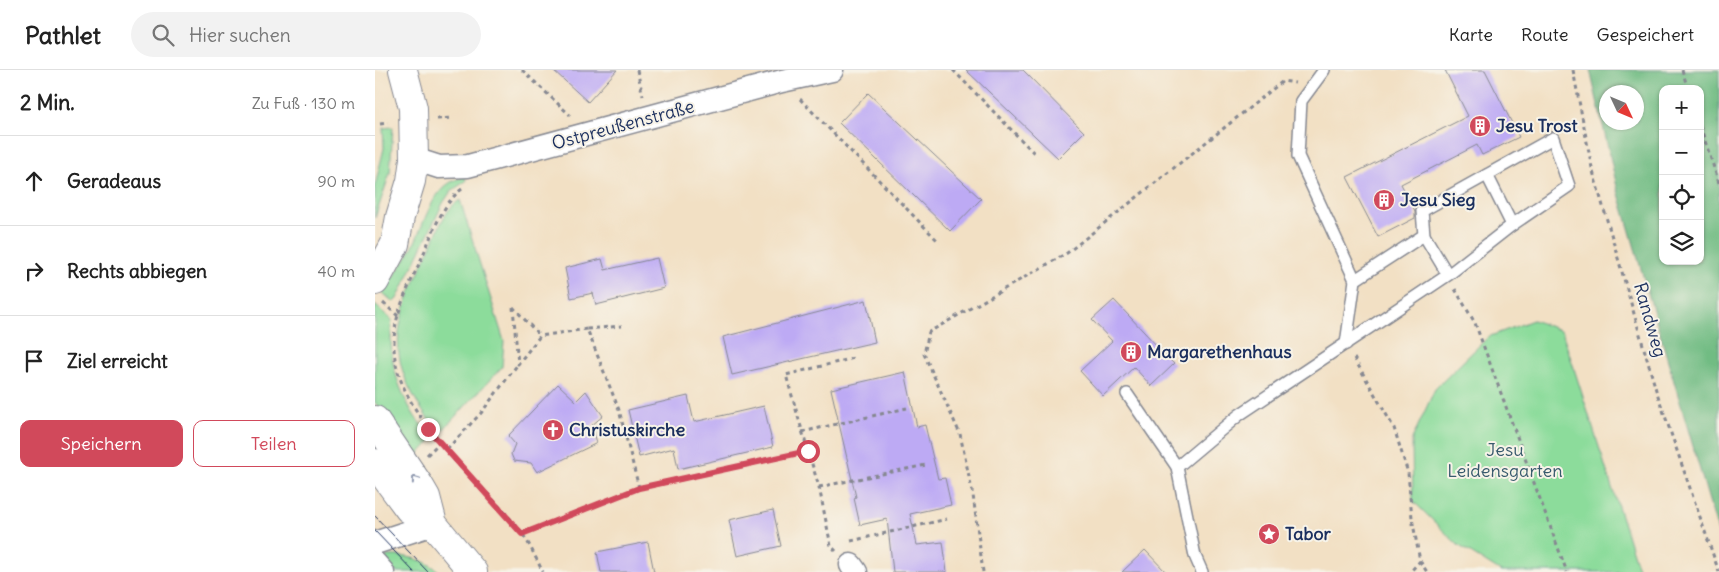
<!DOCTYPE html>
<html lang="de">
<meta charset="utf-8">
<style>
body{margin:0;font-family:Delius,sans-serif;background:#f2f2f2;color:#222}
.controls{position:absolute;right:15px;top:15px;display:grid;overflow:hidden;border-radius:10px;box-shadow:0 1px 4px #0004}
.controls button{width:45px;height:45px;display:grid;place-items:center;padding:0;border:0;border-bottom:1px solid #e0e0e0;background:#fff;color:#222;font:25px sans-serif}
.compass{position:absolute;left:1224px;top:15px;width:45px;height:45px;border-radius:50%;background:#fff;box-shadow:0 1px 4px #0004;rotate:134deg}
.stop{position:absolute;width:15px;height:15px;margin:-11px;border:4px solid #d1495b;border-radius:50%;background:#fff}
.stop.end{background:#d1495b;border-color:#fff;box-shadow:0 1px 5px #0008}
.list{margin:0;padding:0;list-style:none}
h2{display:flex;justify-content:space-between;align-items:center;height:65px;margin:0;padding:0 20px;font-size:21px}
h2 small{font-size:16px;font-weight:400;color:#767676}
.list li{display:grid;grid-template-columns:32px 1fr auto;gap:15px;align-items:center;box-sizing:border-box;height:90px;padding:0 20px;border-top:1px solid #e0e0e0}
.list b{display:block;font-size:19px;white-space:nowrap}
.list em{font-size:16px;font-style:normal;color:#767676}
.actions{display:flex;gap:10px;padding:15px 20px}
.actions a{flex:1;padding:11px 0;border:1px solid #d1495b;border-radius:10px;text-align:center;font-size:18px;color:#d1495b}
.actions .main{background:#d1495b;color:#fff}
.icon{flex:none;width:28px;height:28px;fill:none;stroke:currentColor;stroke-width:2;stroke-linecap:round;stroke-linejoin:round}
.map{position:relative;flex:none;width:1344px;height:502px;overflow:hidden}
header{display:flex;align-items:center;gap:30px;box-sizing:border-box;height:70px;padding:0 25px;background:#fff;border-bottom:1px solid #e0e0e0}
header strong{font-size:24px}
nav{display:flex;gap:28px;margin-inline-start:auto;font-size:18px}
.search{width:350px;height:45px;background:#f2f2f2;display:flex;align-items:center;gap:12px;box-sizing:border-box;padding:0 18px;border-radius:28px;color:#767676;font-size:19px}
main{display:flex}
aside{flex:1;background:#fff}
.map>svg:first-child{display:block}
.green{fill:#8cdc9b;stroke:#54867c}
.forest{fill:#71bc83;stroke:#467670;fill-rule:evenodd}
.building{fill:#bdaaf4}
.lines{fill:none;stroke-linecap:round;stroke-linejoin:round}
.service-casing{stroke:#868891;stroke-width:14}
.minor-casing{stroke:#868891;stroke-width:25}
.tertiary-casing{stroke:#868891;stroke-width:30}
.path{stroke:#868891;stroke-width:3;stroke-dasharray:4 4;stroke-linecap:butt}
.service{stroke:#fff;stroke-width:11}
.minor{stroke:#fff;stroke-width:22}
.tertiary{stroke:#fff;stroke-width:28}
.tram{stroke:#1b2f5e;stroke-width:1}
.oneway{stroke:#8d97ae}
.route{stroke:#d1495b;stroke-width:6}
.labels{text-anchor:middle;stroke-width:4;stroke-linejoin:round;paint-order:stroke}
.street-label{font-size:18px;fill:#1b2f5e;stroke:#f7f3e8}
.poi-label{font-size:18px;font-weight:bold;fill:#1b2f5e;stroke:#f7f3e8;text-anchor:start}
.park-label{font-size:18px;fill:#375a6d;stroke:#f7f3e8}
</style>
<header>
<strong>Pathlet</strong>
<div class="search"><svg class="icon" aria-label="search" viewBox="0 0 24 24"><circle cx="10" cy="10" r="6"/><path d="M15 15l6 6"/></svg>Hier suchen</div>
<nav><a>Karte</a><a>Route</a><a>Gespeichert</a></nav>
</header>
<main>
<aside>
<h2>2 Min.<small>Zu Fuß · 130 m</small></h2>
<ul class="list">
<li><svg class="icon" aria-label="ahead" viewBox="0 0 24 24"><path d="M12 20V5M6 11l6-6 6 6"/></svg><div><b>Geradeaus</b></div><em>90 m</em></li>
<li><svg class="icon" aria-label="right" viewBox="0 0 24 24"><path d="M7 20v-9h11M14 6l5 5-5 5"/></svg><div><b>Rechts abbiegen</b></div><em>40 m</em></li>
<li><svg class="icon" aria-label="arrive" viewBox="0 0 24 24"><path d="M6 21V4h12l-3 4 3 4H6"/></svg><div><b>Ziel erreicht</b></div></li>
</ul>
<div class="actions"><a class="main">Speichern</a><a>Teilen</a></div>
</aside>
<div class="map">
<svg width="1344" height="502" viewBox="0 0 1344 502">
<rect width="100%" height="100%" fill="#f7f3e8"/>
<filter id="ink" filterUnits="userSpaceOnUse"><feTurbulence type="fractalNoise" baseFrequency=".02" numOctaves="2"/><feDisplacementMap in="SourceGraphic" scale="10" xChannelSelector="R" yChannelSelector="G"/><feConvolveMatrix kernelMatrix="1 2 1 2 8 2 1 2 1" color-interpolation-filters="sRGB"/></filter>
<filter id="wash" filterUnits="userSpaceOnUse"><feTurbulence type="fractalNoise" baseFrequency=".0096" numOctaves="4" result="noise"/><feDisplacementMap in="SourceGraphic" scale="20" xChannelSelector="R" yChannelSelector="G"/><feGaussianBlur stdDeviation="1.12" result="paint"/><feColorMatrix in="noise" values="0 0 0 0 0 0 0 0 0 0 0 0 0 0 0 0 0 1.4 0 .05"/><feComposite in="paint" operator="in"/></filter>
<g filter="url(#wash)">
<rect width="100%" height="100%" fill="#f2e0c4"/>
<g class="green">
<path d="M18 57 15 103 0 148V116L9 78 8 58Z"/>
<path d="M90 107 91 111 76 121 68 133 22 229 18 232 7 222C18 207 30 191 39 174 51 150 58 112 90 107Z"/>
<path d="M85 130 129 271 127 297 64 364C8 290 15 261 54 181 62 164 68 140 85 130Z"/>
<path d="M0 235 17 250C13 286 21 315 39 345 44 354 55 361 56 371L38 390 0 332Z"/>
<path d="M1158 250 1187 261 1264 502H1126L1083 475 1038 431 1037 369 1060 319 1113 267Z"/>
<path d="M12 486C31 485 50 489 65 502H18L6 489Z"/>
</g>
<path class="forest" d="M1215 0H1344V465L1242 117ZM1288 19H1325V191H1288ZM1232 22H1262V52H1232Z"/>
<g id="blocks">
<g class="building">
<path d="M178 0H242L213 32Z"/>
<path d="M591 0H648L709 62 683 88Z"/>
<path d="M1070 0H1110L1144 67 1107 85 1102 75 1026 114 1040 141V148L1003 167 972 107 1093 46Z"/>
<path d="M493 23 606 129 575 161 464 53Z"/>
<path d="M282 188 289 218 221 235 218 223 196 228 190 198 227 189 230 200Z"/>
<path d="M491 230 500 272 357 305 348 267Z"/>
<path d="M739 230 799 294 776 316 759 297 728 326 705 301 737 271 717 250Z"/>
<path d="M530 302 542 357 550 355 563 409 570 408 576 435 535 444 542 475 568 472 572 502H518L512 449 485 455 479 428 481 427 456 319Z"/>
<path d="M183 314 201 331 211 321 228 346 217 355 222 373 162 402 156 393 139 391 136 384 140 374 133 366Z"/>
<path d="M313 326 319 352 389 336 398 377 303 399 299 378 264 387 253 340Z"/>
<path d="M398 440 406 476 362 486 354 450Z"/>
<path d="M273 472 279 502H226L222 482Z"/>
<path d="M770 480 791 502H747Z"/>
</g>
</g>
</g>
<g filter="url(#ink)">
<use href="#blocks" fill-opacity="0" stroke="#868891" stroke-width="1"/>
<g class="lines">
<g class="service-casing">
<g id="service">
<path d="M949 0 926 31 923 86 980 210 971 274"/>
<path d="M1112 105 1137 155"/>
<path d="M980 210 1049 165"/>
<path d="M752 324 802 397 820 486 827 502"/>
<path d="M802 397 864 345 1073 205 1137 155 1194 116 1178 68 1047 141 1049 165 1073 205"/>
</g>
</g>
<g class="minor-casing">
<g id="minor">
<path d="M39 89 64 97 93 96 407 11 457 0"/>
<path d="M0 473 58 454"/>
<path d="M0 493 8 502"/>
<path d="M476 495 481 502"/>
</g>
</g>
<g class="tertiary-casing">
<g id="tertiary">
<path d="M0 211 20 174 25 147 36 111 39 89 38 38 28 0"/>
<path d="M0 350 44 415 51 427 58 454 98 502"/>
<path d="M0 393 34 439 58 454"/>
</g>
</g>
<g class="path">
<path d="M147 0 195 45"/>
<path d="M262 0 268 26"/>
<path d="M578 0 659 83"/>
<path d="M1198 0 1217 98 1281 320 1344 502"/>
<path d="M1307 0 1313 19"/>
<path d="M425 29 564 172"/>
<path d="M62 49 76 48"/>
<path d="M5 54 13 53"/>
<path d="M1325 56 1344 113"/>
<path d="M87 119C65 135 55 171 44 194 32 220 19 245 19 273 17 343 106 411 146 462 155 474 161 489 168 502"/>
<path d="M1080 219 1100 253 1192 502"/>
<path d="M8 233 23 246"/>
<path d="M138 237 143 294 165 266 212 259 244 340 264 418"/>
<path d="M138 237 165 266"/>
<path d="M212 259 247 256"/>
<path d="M979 288 1019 358 1033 403 1037 448 1045 491 1035 502"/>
<path d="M427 362 532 338"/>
<path d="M72 379 106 343 143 294"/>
<path d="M433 381 411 305 479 288"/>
<path d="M52 385 65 372"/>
<path d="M444 417 551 395"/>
<path d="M147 464 264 418 433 381 444 417 456 476 461 481"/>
<path d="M476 471 572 449"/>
<path d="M1045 491 1052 502"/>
<path d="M608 502 598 425 585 364 549 284 554 262 692 183 908 11 920 13"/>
</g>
<use href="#service" class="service"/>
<use href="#minor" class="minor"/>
<use href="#tertiary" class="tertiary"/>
<g class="tram">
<path d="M0 446 53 502"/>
<path d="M0 461 39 502"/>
</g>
</g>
<defs><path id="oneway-chevron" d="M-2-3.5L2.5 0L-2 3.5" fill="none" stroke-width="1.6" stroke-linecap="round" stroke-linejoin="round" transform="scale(1.25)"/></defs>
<use class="oneway" href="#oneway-chevron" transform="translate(40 409) rotate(-125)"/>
</g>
<g class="lines" filter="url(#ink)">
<path class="route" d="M53 359 147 464 264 418 433 381"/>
</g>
<defs>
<g id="building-disc" transform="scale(1.125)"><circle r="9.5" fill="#d1495b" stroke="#f7f3e8"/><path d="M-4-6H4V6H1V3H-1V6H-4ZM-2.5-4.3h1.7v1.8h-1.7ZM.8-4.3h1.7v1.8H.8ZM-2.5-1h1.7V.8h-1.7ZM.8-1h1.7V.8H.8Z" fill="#fff"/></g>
<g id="church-disc" transform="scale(1.125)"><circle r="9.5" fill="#d1495b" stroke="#f7f3e8"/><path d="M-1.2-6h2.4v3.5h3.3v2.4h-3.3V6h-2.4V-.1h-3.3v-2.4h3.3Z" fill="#fff"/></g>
<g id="sight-disc" transform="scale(1.125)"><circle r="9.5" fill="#d1495b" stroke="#f7f3e8"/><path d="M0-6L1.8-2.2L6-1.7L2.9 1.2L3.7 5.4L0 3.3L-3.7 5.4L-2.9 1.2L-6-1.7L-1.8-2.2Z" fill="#fff"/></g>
</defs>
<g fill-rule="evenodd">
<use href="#building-disc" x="1105" y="56"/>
<use href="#building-disc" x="1009" y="130"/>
<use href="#building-disc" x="756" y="282"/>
<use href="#church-disc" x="178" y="360"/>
<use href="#sight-disc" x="894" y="464"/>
</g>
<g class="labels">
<g class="street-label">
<text transform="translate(248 55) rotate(-15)" y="6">Ostpreußenstraße</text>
<text transform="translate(1275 250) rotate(74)" y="6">Randweg</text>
</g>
<g class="poi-label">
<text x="1121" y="62">Jesu Trost</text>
<text x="1025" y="136">Jesu Sieg</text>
<text x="772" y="288">Margarethenhaus</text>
<text x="194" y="366">Christuskirche</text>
<text x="910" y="470">Tabor</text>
</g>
<g class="park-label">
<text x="1130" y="386">Jesu<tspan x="1130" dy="21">Leidensgarten</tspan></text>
</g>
</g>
</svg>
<div class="controls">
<button>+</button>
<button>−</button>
<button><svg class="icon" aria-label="locate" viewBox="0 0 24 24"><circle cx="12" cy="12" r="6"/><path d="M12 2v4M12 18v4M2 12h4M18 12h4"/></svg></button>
<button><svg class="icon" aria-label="layers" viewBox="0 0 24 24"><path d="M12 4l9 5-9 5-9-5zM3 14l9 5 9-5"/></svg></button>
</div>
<svg class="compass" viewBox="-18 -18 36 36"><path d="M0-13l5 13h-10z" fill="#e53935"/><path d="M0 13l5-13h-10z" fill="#767676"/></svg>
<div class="stop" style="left:433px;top:381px"></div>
<div class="stop end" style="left:53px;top:359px"></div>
</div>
</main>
